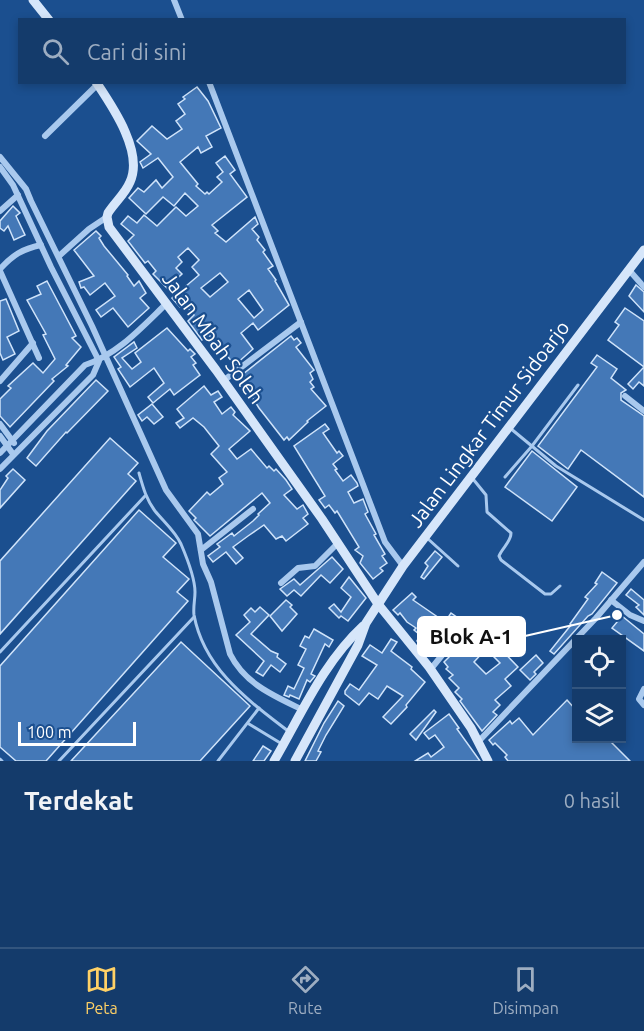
<!DOCTYPE html>
<html lang="id">
<style>
body{margin:0;font-family:Ubuntu,sans-serif;background:#1d4271;color:#f1f3f6}
.controls{position:absolute;right:18px;bottom:18px;display:grid;overflow:hidden;border-radius:0px;box-shadow:0 3px 9px #0003}
.controls button{width:54px;height:54px;display:grid;place-items:center;padding:0;border:0;border-bottom:2px solid #33557e;background:#143b6b;color:#f1f3f6;font:30px sans-serif}
.scale{position:absolute;left:18px;bottom:15px;width:118px;box-sizing:border-box;padding-left:6px;border:3px solid #fff;border-top:0;font-size:16px;line-height:21px;white-space:nowrap;color:#fff;-webkit-text-stroke:4px #1b4f8f;paint-order:stroke}
.list{margin:0;padding:0;list-style:none}
h2{display:flex;justify-content:space-between;align-items:center;height:78px;margin:0;padding:0 24px;font-size:26px}
h2 small{font-size:20px;font-weight:400;color:#9dadc1}
.icon{flex:none;width:33px;height:33px;fill:none;stroke:currentColor;stroke-width:2;stroke-linecap:round;stroke-linejoin:round}
.map{position:relative;flex:none;width:644px;height:761px;overflow:hidden}
.search{position:absolute;background:#143b6b;box-shadow:0 3px 9px #0003;left:18px;right:18px;top:18px;height:66px;display:flex;align-items:center;gap:15px;box-sizing:border-box;padding:0 21px;border-radius:0px;color:#9dadc1;font-size:22px}
.sheet{height:186px;background:#143b6b}
nav{display:flex;justify-content:space-around;align-items:center;box-sizing:border-box;height:84px;border-top:2px solid #33557e;background:#143b6b;font-size:16px;color:#9dadc1}
nav a{display:grid;justify-items:center;gap:3px}
nav .on{color:#ffd166}
.map>svg:first-child{display:block}
.building{fill:#4478b7;stroke:#cfe3fa;stroke-width:1.5;fill-rule:evenodd}
.lines{fill:none;stroke-linecap:round;stroke-linejoin:round}
.lane{stroke:#a9c9ee;stroke-width:3}
.street{stroke:#a9c9ee;stroke-width:6}
.secondary{stroke:#d6e6fa;stroke-width:9}
.labels{text-anchor:middle;stroke-width:4.5;stroke-linejoin:round;paint-order:stroke}
.street-label{font-size:20px;fill:#fff;stroke:#1b4f8f}
.leader{fill:none;stroke:#fff;stroke-width:2}
.callout-dot{fill:#fff;stroke:#1b4f8f;stroke-width:2}
.callout{fill:#fff;stroke:#fff;stroke-width:2}
.callout-label{font-size:21px;text-anchor:middle;font-weight:bold;fill:#111}
</style>
<div class="map">
<svg width="644" height="761" viewBox="0 0 644 761">
<rect width="100%" height="100%" fill="#1b4f8f"/>
<g class="building">
<path d="M197 87 208 101 221 128 206 136 212 147 201 153 198 147 180 162 198 184 196 186 205 194 207 192 209 194 222 182 217 177 223 172 216 163 225 156 235 170 230 174 247 197 212 225 218 231 215 233 226 242 255 217 258 224 252 229 259 237 257 240 265 250 263 252 273 266 268 269 276 280 275 281 289 305 258 330 253 323 241 333 253 349 235 365 209 335 202 340 188 321 194 315 184 304 180 307 172 298 199 275 192 267 199 260 188 248 178 257 182 262 176 268 182 274 167 288 153 274 156 271 148 261 145 263 128 241 134 235 121 224 128 216 137 223 144 215 157 226 176 207 186 216 198 206 185 193 174 206 163 197 146 214 129 198 138 188 144 192 156 180 162 188 173 177 158 158 143 168 140 162 151 154 137 141 152 126 167 139 182 129 176 121 185 114 178 104 185 99 183 97ZM220 273 228 282 210 297 201 288ZM249 290 263 310 254 318 238 299Z"/>
<path d="M13 206 20 213 16 216 25 235 14 240 8 226 4 231 0 228V221Z"/>
<path d="M96 231 101 236 99 238 104 246 128 275 127 276 134 286 139 281 146 293 140 298 149 308 128 327 113 308 101 317 96 310 115 296 105 283 90 295 84 287 81 288 79 282 94 276 74 250Z"/>
<path d="M47 281 76 336 72 338 81 347 66 365 68 366 52 379 54 381 10 427 0 416V399L11 388 8 386 33 363 43 373 55 359 43 335 46 334 27 300 41 294 37 286Z"/>
<path d="M636 285 644 292V312L629 296Z"/>
<path d="M6 299 19 331 7 337 15 354 3 360 0 353V301Z"/>
<path d="M625 308 644 321V386L639 382 633 389 628 384 644 367 608 340 619 325 615 322Z"/>
<path d="M167 328 188 351 190 349 195 354 191 357 196 363 193 365 200 375 174 395 170 389 153 403 148 397 164 383 154 368 130 387 118 369 121 367 114 357 134 342 137 348 122 358 132 369 141 362 135 353Z"/>
<path d="M291 336 294 340 297 338 301 343 296 347 314 370 310 373 313 379 310 382 314 387 311 389 326 406 307 421 308 422 289 440 287 437 284 440 259 408 252 397 254 396 238 378Z"/>
<path d="M597 355 617 369 611 378 626 390 621 393V400L644 416V497L581 450 568 469 538 446 597 367 591 363Z"/>
<path d="M96 380 108 391 67 433 66 432 36 466 27 458 47 431Z"/>
<path d="M204 386 211 395 218 391 222 397 214 402 222 414 231 407 235 412 233 415 250 431 229 449 237 459 251 449 267 468 269 466 274 471 276 469 286 480 292 489 284 495 297 509 303 505 308 514 303 518 308 524 286 541 282 536 276 539 264 525 248 536 233 547 243 558 236 564 226 552 213 562 208 556 220 547 217 544 232 533 234 536 253 521 259 515 258 514 270 503 262 493 210 536 194 520 196 518 189 511 207 492 210 495 223 484 219 478 227 472 211 454 219 446 204 427 193 418 180 428 176 423 184 418 177 409Z"/>
<path d="M152 404 163 417 154 424 147 417 142 421 138 415Z"/>
<path d="M325 424 329 429 323 433 337 453 339 451 343 456 333 464 337 469 335 470 343 481 351 475 357 483 358 486 348 492 354 503 363 499 368 512 365 514 376 534 374 535 385 554 382 556 387 563 380 568 383 571 373 579 360 563 363 556 355 550 359 547 337 511 335 513 329 505 325 508 319 500 325 496 294 446Z"/>
<path d="M110 438 138 463 128 474 136 481 0 634V561Z"/>
<path d="M532 451 577 487 552 521 505 487Z"/>
<path d="M13 469 25 480 0 508V490L8 478 6 476Z"/>
<path d="M139 510 176 543 163 557 189 579 177 592 188 601 46 761H16L0 747V666Z"/>
<path d="M435 551 442 557 424 579 421 577 428 566 425 563Z"/>
<path d="M332 557 343 569 330 583 321 575 301 596 294 590 287 596 280 589 294 579 300 585Z"/>
<path d="M602 572 617 583 592 614 588 616 554 654 550 651 571 625 570 624 588 599 585 597 597 584 595 583Z"/>
<path d="M349 577 366 598 348 621 341 616 339 618 329 608 334 604 341 612 351 597 341 588Z"/>
<path d="M631 589 644 600V615L636 607 639 605 626 595Z"/>
<path d="M412 593 416 597 413 600 445 622 451 613 458 618 445 636 448 639 434 654 423 643 421 646 417 641 420 635 414 630 416 628 407 622 400 613 398 615 393 610Z"/>
<path d="M286 600 292 605 290 607 297 614 282 631 270 616Z"/>
<path d="M260 607 269 615 251 634 271 651 278 654 277 657 286 664 280 672 271 665 263 676 256 672 264 661 236 635 250 622 244 615 251 608 255 612Z"/>
<path d="M622 616 644 634V651L612 628Z"/>
<path d="M473 625 493 641 518 667 505 679 511 686 495 700 500 705 493 712 497 715 482 731 460 701 462 699 455 692 459 688 449 678 453 675 446 669 448 667 444 662 460 646 458 644ZM486 649 500 663 486 674 474 662Z"/>
<path d="M314 629 333 640 329 647 325 644 311 674 315 676 310 682 307 680 299 699 290 695 289 697 284 695 288 686 294 689 304 668 298 665 306 649 300 646 305 636 309 638Z"/>
<path d="M391 639 397 642 391 651 412 667 411 669 425 682 406 705 407 707 391 724 383 717 403 696 387 686 378 699 369 693 359 705 345 694V691L350 684 359 690 377 665 362 656 370 645 382 653Z"/>
<path d="M181 642 250 706 200 761H71Z"/>
<path d="M536 655 543 663 534 672 536 674 530 680 520 670Z"/>
<path d="M567 700 576 710V738H607L630 761H508L505 757 507 755 495 743 493 745 489 740 510 721 512 724 519 718 533 735Z"/>
<path d="M338 701 344 706 326 735 318 751 321 752 316 761H305L324 723Z"/>
<path d="M434 710 436 712 416 740 410 734Z"/>
<path d="M449 714 459 728 457 729 480 761H415L428 753 431 757 444 747 435 735 429 739 424 733Z"/>
<path d="M263 746 271 751 264 761H253Z"/>
</g>
<g class="lines">
<g class="lane">
<path d="M510 428 556 466 644 520"/>
<path d="M139 473C143 487 146 499 155 511 164 522 175 531 181 544 187 558 195 577 195 592 195 600 193 607 194 615 204 669 248 700 288 731"/>
<path d="M505 477 532 446 578 385"/>
<path d="M473 479 486 495 487 512 511 533C511 542 502 548 499 556L501 560 545 594H551L560 586"/>
<path d="M427 538 458 566"/>
<path d="M0 652 145 496"/>
<path d="M249 724 282 744"/>
<path d="M0 759 2 761"/>
<path d="M59 761 194 617"/>
<path d="M218 761 259 708"/>
</g>
<g class="street">
<path d="M174 0 182 20"/>
<path d="M209 82 385 542 403 566"/>
<path d="M45 136 97 85"/>
<path d="M0 157 26 189 31 201 92 326 166 490 198 534 203 564 211 582 230 654C245 684 274 696 303 710"/>
<path d="M0 167 13 185 51 267 99 361 93 375 0 469"/>
<path d="M0 211 18 195"/>
<path d="M59 256 89 229 107 217"/>
<path d="M0 269C13 255 22 249 41 245"/>
<path d="M629 270 644 287"/>
<path d="M0 271 39 358"/>
<path d="M0 381 33 343"/>
<path d="M223 381 301 322"/>
<path d="M625 396 644 411"/>
<path d="M0 424 14 443"/>
<path d="M0 436 13 454"/>
<path d="M0 453 85 365C117 355 142 327 166 304"/>
<path d="M201 550 253 509"/>
<path d="M281 583 298 568 315 566 338 543"/>
<path d="M611 600 630 615 644 621"/>
<path d="M430 670 469 622"/>
<path d="M644 689 639 699 644 705"/>
<path d="M478 742 596 618 644 562"/>
</g>
<g class="secondary">
<path d="M33 0 49 20"/>
<path d="M96 82C112 106 144 152 130 182 125 194 115 202 108 213L107 217 109 227 216 370 322 519 378 604 429 667 471 728 488 761"/>
<path d="M274 761C301 715 323 663 363 626"/>
<path d="M295 761 358 645 366 623 403 566 644 250"/>
</g>
</g>
<g class="labels">
<g class="street-label">
<text transform="translate(213 338) rotate(54)" y="7">Jalan Mbah Soleh</text>
<text transform="translate(489 424) rotate(-53)" y="7">Jalan Lingkar Timur Sidoarjo</text>
</g>
</g>
<path class="leader" d="M617 615L525 636"/>
<circle class="callout-dot" cx="617" cy="615" r="6"/>
<rect class="callout" x="418" y="617" width="107" height="39" rx="6"/>
<g class="callout-label">
<text x="471" y="644">Blok A-1</text>
</g>
</svg>
<div class="controls">
<button><svg class="icon" aria-label="locate" viewBox="0 0 24 24"><circle cx="12" cy="12" r="6"/><path d="M12 2v4M12 18v4M2 12h4M18 12h4"/></svg></button>
<button><svg class="icon" aria-label="layers" viewBox="0 0 24 24"><path d="M12 4l9 5-9 5-9-5zM3 14l9 5 9-5"/></svg></button>
</div>
<div class="scale">100 m</div>
<div class="search"><svg class="icon" aria-label="search" viewBox="0 0 24 24"><circle cx="10" cy="10" r="6"/><path d="M15 15l6 6"/></svg>Cari di sini</div>
</div>
<section class="sheet">
<h2>Terdekat<small>0 hasil</small></h2>
<ul class="list">
</ul>
</section>
<nav>
<a class="on"><svg class="icon" aria-label="map" viewBox="0 0 24 24"><path d="M3 6l6-2 6 2 6-2v14l-6 2-6-2-6 2zM9 4v14M15 6v14"/></svg>Peta</a>
<a><svg class="icon" aria-label="directions" viewBox="0 0 24 24"><path d="M12 3l9 9-9 9-9-9zM9 14v-3h6M13 9l2 2-2 2"/></svg>Rute</a>
<a><svg class="icon" aria-label="saved" viewBox="0 0 24 24"><path d="M7 4h10v16l-5-4-5 4z"/></svg>Disimpan</a>
</nav>
